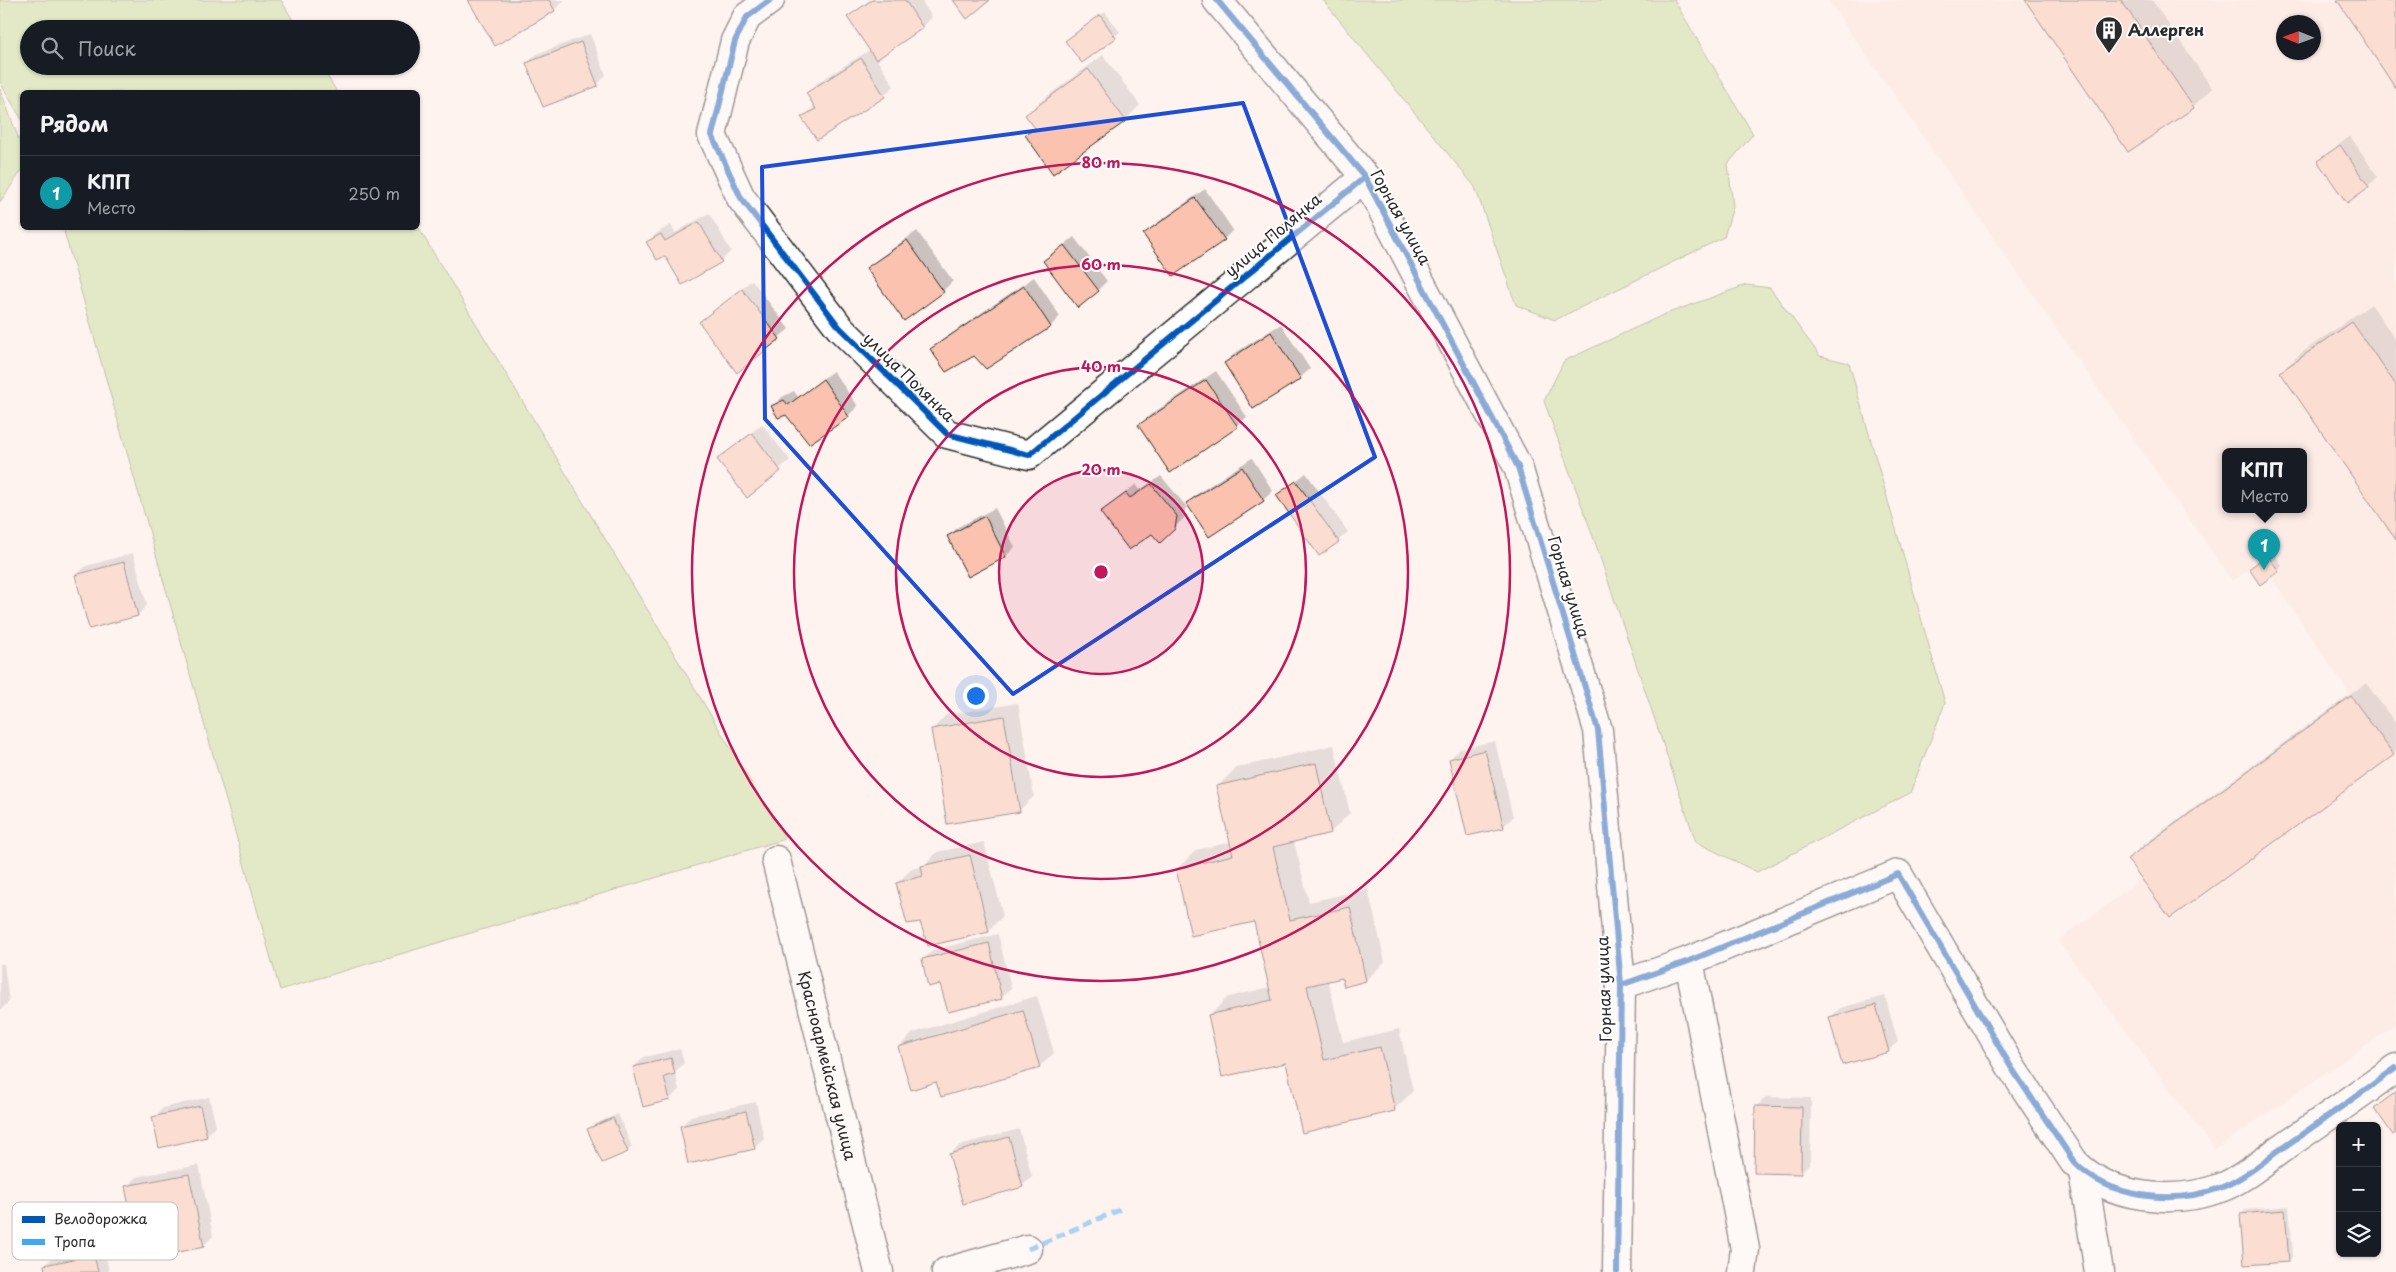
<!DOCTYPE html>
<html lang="ru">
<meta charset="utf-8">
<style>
body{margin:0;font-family:"Playpen Sans",sans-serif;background:#242831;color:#f1f3f6}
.controls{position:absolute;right:15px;bottom:15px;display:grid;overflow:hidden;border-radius:8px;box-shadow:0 1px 4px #0004}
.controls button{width:45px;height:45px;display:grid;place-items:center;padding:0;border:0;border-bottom:1px solid #363941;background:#171b24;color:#f1f3f6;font:25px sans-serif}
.compass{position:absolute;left:2276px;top:15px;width:45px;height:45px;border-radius:50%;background:#171b24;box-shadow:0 1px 4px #0004;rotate:271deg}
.you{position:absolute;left:975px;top:695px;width:18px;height:18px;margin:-12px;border:4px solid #fff;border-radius:50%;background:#1a73e8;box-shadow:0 0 0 8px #1a73e833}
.badge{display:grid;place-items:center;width:32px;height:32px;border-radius:50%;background:#2563eb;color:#fff;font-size:16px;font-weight:700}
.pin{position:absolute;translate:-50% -41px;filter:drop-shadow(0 1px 2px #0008)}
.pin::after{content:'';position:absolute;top:26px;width:18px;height:15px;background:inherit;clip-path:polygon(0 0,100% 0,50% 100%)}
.popup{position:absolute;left:2222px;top:448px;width:85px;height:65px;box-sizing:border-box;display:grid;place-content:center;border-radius:8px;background:#171b24;filter:drop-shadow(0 1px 4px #0005);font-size:16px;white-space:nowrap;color:#9ea1a6}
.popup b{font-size:19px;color:#f1f3f6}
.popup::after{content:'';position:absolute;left:50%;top:100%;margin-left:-10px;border:10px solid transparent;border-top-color:#171b24}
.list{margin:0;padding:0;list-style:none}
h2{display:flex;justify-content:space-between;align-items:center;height:65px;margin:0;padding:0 20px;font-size:21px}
h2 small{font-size:16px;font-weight:400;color:#9ea1a6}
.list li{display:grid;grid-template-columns:32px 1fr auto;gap:15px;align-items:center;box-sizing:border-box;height:75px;padding:0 20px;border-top:1px solid #363941}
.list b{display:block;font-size:19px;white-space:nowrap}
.list p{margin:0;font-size:16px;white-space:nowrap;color:#9ea1a6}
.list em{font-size:16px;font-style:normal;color:#9ea1a6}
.icon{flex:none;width:28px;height:28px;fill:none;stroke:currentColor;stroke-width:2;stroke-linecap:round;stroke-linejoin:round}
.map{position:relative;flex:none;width:2396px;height:1272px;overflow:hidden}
.search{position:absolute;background:#171b24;box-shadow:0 1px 4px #0004;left:20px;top:20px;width:400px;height:55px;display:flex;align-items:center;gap:12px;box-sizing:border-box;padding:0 18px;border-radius:28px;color:#9ea1a6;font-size:19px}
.panel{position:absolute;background:#171b24;box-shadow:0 1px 4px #0004;left:20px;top:90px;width:400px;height:140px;border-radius:8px}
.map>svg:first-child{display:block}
.built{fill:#fde5dc;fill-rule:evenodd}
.green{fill:#c3de96;stroke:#778460}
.shadow{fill:#0003}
.building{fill:#fbc3af;stroke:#2b2b2b}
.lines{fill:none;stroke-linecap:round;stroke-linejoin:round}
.minor-casing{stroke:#2b2b2b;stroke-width:31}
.minor{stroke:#fff;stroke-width:28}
.quiet{stroke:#3fa9f5;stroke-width:5;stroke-dasharray:10 5;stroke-linecap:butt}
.cycleway-casing{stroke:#fff;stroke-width:9}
.cycleway{stroke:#0057b8;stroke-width:6}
.marked{fill:none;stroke:#1d4ed8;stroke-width:4;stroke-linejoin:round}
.ring{fill:none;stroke:#c2185b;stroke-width:2.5}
.labels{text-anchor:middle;stroke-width:4;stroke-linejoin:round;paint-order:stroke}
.poi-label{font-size:16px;font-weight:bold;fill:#2b2b2b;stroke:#fff;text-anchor:start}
.street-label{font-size:16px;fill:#2b2b2b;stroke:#fff}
.key{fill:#fff;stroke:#bfbfbf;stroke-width:1}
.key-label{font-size:14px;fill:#2b2b2b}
.centre{fill:#c2185b;stroke:#fff;stroke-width:2.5}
.ring-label{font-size:15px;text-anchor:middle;font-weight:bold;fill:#c2185b;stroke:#fff;stroke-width:4;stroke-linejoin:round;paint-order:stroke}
</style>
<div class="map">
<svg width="2396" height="1272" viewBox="0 0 2396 1272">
<rect width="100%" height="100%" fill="#fef3ef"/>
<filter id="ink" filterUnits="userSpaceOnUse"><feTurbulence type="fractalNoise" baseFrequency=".02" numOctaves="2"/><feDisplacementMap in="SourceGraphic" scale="10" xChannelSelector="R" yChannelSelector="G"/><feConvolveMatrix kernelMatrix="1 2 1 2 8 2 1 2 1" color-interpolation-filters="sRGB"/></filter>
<g filter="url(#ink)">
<path class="built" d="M1828 0H2396V1024L2215 1150 2058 941 2141 879 2127 859 2351 696 2260 561 2232 581ZM2284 22H2314V52H2284ZM2225 451H2303V509H2225Z"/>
<g class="green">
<path d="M0 0H281L298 29H29V66H321L337 92H22V120L0 82Z"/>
<path d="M1323 0H1674L1753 134 1728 164 1733 207 1724 237 1555 320 1516 305 1475 187Z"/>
<path d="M0 89 22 148V170L0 202Z"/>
<path d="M418 227 785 839 280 990 63 228Z"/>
<path d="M1746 285 1770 288 1820 356 1849 363 1945 703 1910 793 1757 872 1696 842 1595 542 1544 401 1564 361 1663 315Z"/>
</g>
<g class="shadow">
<path d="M470 0H564V1L554 10Z"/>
<path d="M870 0H921L932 17 923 27 876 58 894 86 884 96 817 139 803 117 815 106 808 93 817 83 870 50 848 18Z"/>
<path d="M2026 0H2152L2212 88 2193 107 2128 151Z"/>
<path d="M1105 12 1120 32 1082 61 1072 36Z"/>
<path d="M590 34 606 75 597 85 527 63 537 54Z"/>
<path d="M1103 55 1140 105 1125 120 1054 172 1027 135 1035 127 1027 115 1041 101Z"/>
<path d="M2350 136 2378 177 2368 186 2318 161Z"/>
<path d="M1205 189 1233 230 1224 239 1144 234 1154 225Z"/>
<path d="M709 213 731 251 721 261 665 254 648 242 657 233 671 225 675 233Z"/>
<path d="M917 231 953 281 943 291 868 268 878 259Z"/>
<path d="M1074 237 1107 281 1098 290 1044 261Z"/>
<path d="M1034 277 1060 316 1051 326 986 368 974 354 932 349 942 340Z"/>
<path d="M752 280 789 329 737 371 700 322Z"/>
<path d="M2371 304 2396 340V537L2281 372 2300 354Z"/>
<path d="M1281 324 1310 369 1300 378 1225 363 1235 353Z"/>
<path d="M833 371 858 406 848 416 787 413 773 406 782 397 794 391 798 397Z"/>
<path d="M1216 371 1247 417 1237 426 1140 425 1150 415Z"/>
<path d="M762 424 790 460 747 496 719 459Z"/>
<path d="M1252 458 1273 491 1263 500 1188 503 1198 493Z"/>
<path d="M1306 473 1348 532 1338 541 1278 495Z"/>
<path d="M1161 476 1186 506 1184 518 1174 528 1152 532 1102 512 1136 484 1140 490Z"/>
<path d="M995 508 1015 547 1006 556 968 575 949 536 958 527Z"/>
<path d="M2272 551 2282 565 2278 570 2255 565Z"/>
<path d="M133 553 147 605 138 615 90 628 76 575 86 566Z"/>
<path d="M2366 683 2396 724V751L2393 754 2129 859 2143 845Z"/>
<path d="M1018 703 1034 796 1020 810 932 730 946 715Z"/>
<path d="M1495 741 1513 817 1503 827 1450 759 1460 749Z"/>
<path d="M1334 745 1350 813 1331 832 1294 841 1309 902 1368 889 1385 962 1366 980 1343 977 1328 980 1343 1042 1399 1029 1413 1091 1394 1110 1287 1061 1209 1016 1228 997 1270 987 1255 920 1177 869 1196 850 1231 842 1218 786 1236 768Z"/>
<path d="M984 842 1003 916 988 931 921 921 897 883 912 869 924 866 937 852Z"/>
<path d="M998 934 1011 988 1001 998 941 983 923 960 933 950Z"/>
<path d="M0 964H4L9 1002 0 1010Z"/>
<path d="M1037 996 1054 1053 1039 1067 937 1080 899 1047 913 1033Z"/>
<path d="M1885 996 1898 1042 1888 1051 1831 1017 1840 1008Z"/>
<path d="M680 1049 684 1063 675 1072 679 1090 670 1099 634 1067 644 1057Z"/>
<path d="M209 1097 216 1126 206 1136 154 1118 163 1108Z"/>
<path d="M1766 1097 1811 1098 1810 1163 1801 1172 1756 1107Z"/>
<path d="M756 1102 764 1139 754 1148 681 1126 691 1116Z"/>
<path d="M618 1114 632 1147 627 1151 589 1129 593 1125Z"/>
<path d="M1019 1129 1032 1176 1022 1186 950 1154 960 1145Z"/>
<path d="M199 1165 213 1236 203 1246 126 1187 136 1177Z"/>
<path d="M2289 1206 2293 1256 2288 1261 2241 1214 2246 1210Z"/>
<path d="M104 1246 109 1272H47L45 1265 55 1255Z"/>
</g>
<g class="building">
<path d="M468 0H549L555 11 495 46Z"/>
<path d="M872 0H905L923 28 876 60 847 17Z"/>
<path d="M953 0H990L967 19Z"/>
<path d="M2025 0H2121L2194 108 2128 152Z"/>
<path d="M2337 0H2396V89Z"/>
<path d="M1100 15 1116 38 1082 63 1065 41Z"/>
<path d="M581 42 598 86 543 107 526 63Z"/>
<path d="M861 58 885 97 817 140 801 117 816 109 806 93Z"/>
<path d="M1088 69 1126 121 1053 174 1025 135 1035 128 1025 115Z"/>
<path d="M2340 145 2369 187 2347 203 2317 161Z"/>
<path d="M1195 198 1225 240 1173 276 1143 234Z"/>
<path d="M699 222 722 262 682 285 665 256 657 260 646 242 661 234 665 241Z"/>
<path d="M907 240 944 292 904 321 866 268Z"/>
<path d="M1064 245 1099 291 1078 308 1043 261Z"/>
<path d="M1024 286 1051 327 986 369 974 356 946 372 930 349Z"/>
<path d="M742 289 780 339 737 373 699 322Z"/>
<path d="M2352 322 2396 385V540L2280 372Z"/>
<path d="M1271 332 1301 379 1253 409 1224 363Z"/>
<path d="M823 379 849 417 809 444 786 415 778 418 771 406 784 400 788 405Z"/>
<path d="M1206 380 1238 427 1170 473 1138 425Z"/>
<path d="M752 433 781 471 747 498 717 459Z"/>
<path d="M1242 467 1264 501 1209 537 1186 503Z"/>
<path d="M1296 481 1339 542 1319 556 1276 495Z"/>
<path d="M1151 484 1177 516 1175 529 1160 543 1152 534 1129 550 1100 512 1126 493 1130 498Z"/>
<path d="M985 516 1006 557 968 577 947 536Z"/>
<path d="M2267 555 2279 571 2260 585 2249 569Z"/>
<path d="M124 562 138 616 89 629 75 575Z"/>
<path d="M2351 696 2394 755 2170 918 2127 859Z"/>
<path d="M1004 716 1020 812 947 824 931 729Z"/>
<path d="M1485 750 1504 828 1467 836 1449 759Z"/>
<path d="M1316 763 1331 833 1273 847 1290 920 1350 907 1366 981 1344 987 1342 978 1307 986 1324 1060 1380 1047 1395 1111 1302 1133 1286 1063 1222 1077 1208 1015 1272 1000 1254 922 1191 936 1176 869 1233 855 1216 786Z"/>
<path d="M970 855 989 932 928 946 920 922 907 924 896 883 923 876 921 866Z"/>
<path d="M989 943 1002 999 948 1012 940 984 928 987 922 959Z"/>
<path d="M1876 1005 1889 1052 1842 1065 1829 1017Z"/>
<path d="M1023 1010 1040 1068 941 1097 936 1082 911 1090 898 1047Z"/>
<path d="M671 1058 675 1074 664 1077 670 1100 643 1107 633 1067Z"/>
<path d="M2396 1092V1133L2393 1135 2374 1108Z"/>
<path d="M200 1106 207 1137 159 1148 152 1117Z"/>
<path d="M1755 1106 1802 1107 1801 1174 1754 1173Z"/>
<path d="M746 1111 755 1149 688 1164 680 1126Z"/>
<path d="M613 1118 628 1152 602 1163 587 1129Z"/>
<path d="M1009 1137 1023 1187 963 1204 949 1154Z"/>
<path d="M189 1174 204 1247 139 1260 125 1186Z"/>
<path d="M2285 1210 2289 1262 2244 1265 2240 1214Z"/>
<path d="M94 1255 98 1272H45L44 1265Z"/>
</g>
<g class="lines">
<g class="minor-casing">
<g id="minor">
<path d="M770 0 747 17 735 41 712 135 741 198 840 328 947 434 1029 455 1365 177"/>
<path d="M1217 0 1365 177 1518 467 1598 730 1621 985 1617 1272"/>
<path id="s1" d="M776 860 879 1272"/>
<path d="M1689 961 1745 1249 1742 1272"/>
<path d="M1621 985 1689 961 1898 874 2011 1067 2074 1162C2109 1199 2173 1205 2220 1188 2238 1182 2262 1163 2278 1151 2317 1124 2357 1096 2396 1068"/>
<path d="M2083 1171 2099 1272"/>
<path d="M946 1272 1028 1249"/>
</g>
</g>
<use href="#minor" class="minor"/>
<path class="quiet" d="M1028 1249 1124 1208"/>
<g class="cycleway-casing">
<g id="cycleway">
<path d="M770 0 747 17 735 41 712 135 741 198 840 328 947 434 1029 455 1365 177"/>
<path d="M1217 0 1365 177 1518 467 1598 730 1621 985 1617 1272"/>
<path d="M1621 985 1689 961 1898 874 2011 1067 2074 1162C2109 1199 2173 1205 2220 1188 2238 1182 2262 1163 2278 1151 2317 1124 2357 1096 2396 1068"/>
</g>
</g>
<use href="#cycleway" class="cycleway"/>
</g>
</g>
<path d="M0 0H2396V1272H0ZM1243 103 1375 457 1013 694 765 419 762 167Z" fill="#fef3ef" fill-opacity=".55" fill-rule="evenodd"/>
<path class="marked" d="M1243 103 1375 457 1013 694 765 419 762 167Z"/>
<circle cx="1101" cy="572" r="102" fill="#c2185b" fill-opacity=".12"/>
<g class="ring">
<circle cx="1101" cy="572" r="102"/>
<circle cx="1101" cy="572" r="205"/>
<circle cx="1101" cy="572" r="307"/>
<circle cx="1101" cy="572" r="409"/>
</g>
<defs>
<g id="building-pin" transform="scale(1.4375)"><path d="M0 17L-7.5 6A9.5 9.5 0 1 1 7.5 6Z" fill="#2b2b2b" stroke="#fff"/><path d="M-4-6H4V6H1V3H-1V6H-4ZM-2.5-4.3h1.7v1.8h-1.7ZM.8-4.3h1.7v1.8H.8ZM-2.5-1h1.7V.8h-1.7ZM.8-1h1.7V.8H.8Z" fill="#fff"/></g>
</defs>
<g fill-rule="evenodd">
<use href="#building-pin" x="2109" y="30"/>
</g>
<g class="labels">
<g class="poi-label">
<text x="2128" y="36">Аллерген</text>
</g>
<g class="street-label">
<text transform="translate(1401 217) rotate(61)" y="6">Горная улица</text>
<text transform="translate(1273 235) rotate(-40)" y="6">улица Полянка</text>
<text transform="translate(909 377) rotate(44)" y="6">улица Полянка</text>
<text transform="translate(1569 587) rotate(73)" y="6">Горная улица</text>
<text transform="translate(1604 989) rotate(-92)" y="6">Горная улица</text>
<text dy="6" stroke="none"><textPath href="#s1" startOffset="212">Красноармейская улица</textPath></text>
</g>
</g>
<rect x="12" y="1202" width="166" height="58" rx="8" class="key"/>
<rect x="22" y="1216" width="23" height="7" fill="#0057b8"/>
<rect x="22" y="1239" width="23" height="6" fill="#3fa9f5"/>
<g class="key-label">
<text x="54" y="1224">Велодорожка</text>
<text x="54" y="1247">Тропа</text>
</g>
<circle cx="1101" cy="572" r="8" class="centre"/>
<g class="ring-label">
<text x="1101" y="168">80 m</text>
<text x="1101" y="270">60 m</text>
<text x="1101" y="372">40 m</text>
<text x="1101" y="475">20 m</text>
</g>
</svg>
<div class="controls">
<button>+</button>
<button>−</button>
<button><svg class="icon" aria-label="layers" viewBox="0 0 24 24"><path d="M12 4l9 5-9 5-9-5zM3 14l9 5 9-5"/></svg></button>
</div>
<svg class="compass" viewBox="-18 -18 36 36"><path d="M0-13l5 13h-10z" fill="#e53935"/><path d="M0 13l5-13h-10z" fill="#9ea1a6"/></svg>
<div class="you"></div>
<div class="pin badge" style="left:2264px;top:570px;background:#0f9aa8">1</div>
<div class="popup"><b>КПП</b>Место</div>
<div class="search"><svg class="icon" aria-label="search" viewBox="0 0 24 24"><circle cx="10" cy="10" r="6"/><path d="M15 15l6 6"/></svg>Поиск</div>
<section class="panel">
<h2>Рядом<small></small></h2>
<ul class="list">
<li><span class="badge" style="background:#0f9aa8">1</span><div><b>КПП</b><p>Место</p></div><em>250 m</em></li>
</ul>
</section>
</div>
